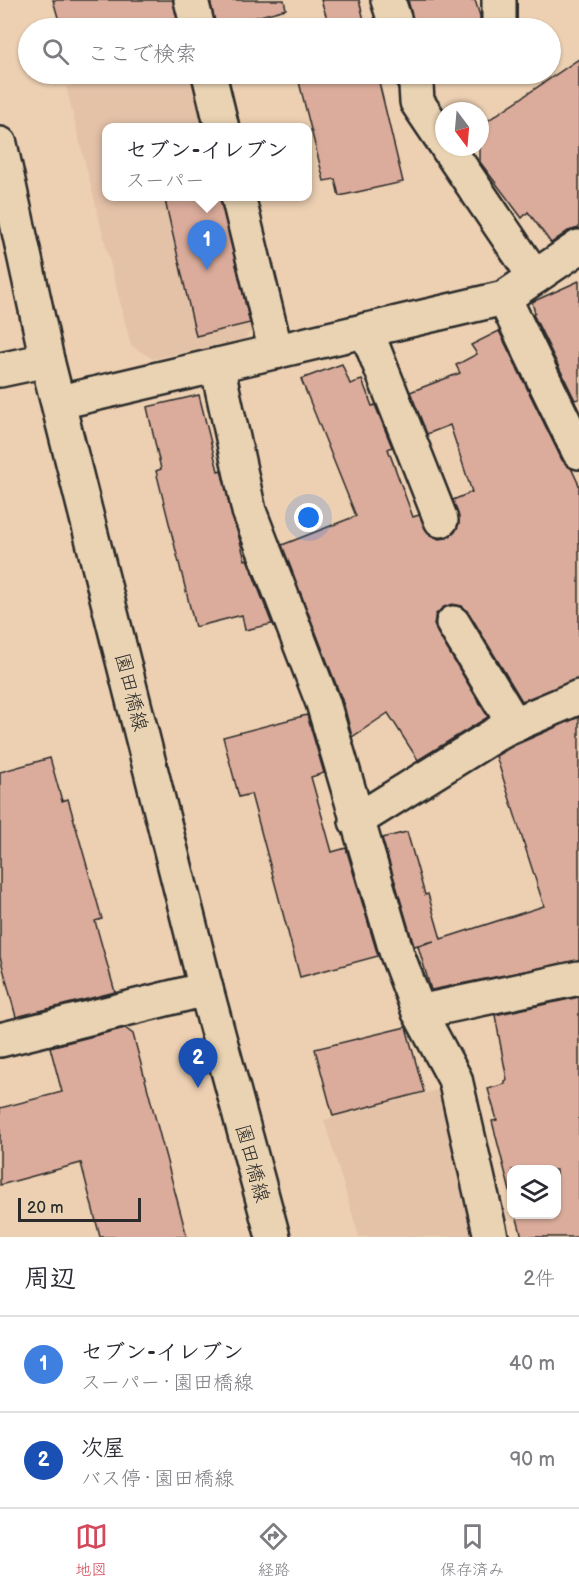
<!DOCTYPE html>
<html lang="ja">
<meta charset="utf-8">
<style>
body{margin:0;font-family:"Balsamiq Sans","Klee One",sans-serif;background:#f2f2f3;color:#2b2b33}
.controls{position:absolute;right:18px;bottom:18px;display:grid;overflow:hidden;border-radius:12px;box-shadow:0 2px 4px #0004}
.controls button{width:54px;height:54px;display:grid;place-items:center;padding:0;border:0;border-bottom:2px solid #e1e1e2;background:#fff;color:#2b2b33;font:30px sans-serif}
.compass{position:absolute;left:435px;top:102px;width:54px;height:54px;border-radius:50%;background:#fff;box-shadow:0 2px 4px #0004;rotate:164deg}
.scale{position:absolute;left:18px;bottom:15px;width:123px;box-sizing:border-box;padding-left:6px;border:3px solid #2b2b2b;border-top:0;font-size:16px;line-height:21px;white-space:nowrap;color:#2b2b2b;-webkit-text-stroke:4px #e9d3b2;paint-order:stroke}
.you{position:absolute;left:309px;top:518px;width:21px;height:21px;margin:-15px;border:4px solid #fff;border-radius:50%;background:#1a73e8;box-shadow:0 0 0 9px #1a73e833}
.badge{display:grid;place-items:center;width:39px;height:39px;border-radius:50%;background:#d1495b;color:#fff;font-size:20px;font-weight:700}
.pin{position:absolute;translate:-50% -50px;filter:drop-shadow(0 2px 3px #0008)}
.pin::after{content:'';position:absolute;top:32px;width:21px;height:18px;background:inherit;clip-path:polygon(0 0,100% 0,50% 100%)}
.popup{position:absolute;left:102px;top:123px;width:210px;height:78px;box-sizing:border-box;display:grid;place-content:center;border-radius:12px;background:#fff;filter:drop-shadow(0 2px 4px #0005);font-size:20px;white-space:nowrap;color:#7c7c81}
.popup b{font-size:22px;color:#2b2b33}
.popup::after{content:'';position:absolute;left:50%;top:100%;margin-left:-12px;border:12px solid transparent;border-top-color:#fff}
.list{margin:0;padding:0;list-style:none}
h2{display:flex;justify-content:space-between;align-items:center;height:78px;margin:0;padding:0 24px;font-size:26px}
h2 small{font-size:20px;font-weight:400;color:#7c7c81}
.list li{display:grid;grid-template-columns:39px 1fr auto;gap:18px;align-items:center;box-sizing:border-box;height:96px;padding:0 24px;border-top:2px solid #e1e1e2}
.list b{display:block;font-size:22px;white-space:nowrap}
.list p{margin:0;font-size:20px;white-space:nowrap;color:#7c7c81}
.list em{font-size:20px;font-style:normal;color:#7c7c81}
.icon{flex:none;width:33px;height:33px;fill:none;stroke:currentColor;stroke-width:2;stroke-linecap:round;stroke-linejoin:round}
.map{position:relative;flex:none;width:579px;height:1237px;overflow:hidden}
.search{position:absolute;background:#fff;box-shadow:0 2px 4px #0004;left:18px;right:18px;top:18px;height:66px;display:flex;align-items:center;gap:15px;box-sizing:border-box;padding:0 21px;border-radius:33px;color:#7c7c81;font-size:22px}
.sheet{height:270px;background:#fff}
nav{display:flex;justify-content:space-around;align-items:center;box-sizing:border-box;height:84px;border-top:2px solid #e1e1e2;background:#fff;font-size:16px;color:#7c7c81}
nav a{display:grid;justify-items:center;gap:3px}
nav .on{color:#d1495b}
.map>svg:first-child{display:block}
.built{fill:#e4c2a8}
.building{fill:#dbac9b;stroke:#2b2b2b;stroke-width:1.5}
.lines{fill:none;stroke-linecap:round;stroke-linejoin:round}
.street-casing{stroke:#2b2b2b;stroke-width:38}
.secondary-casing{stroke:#2b2b2b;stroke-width:38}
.street{stroke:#e9d3b2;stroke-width:33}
.secondary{stroke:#e9d3b2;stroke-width:33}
.labels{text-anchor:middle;stroke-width:5;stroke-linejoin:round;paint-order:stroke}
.street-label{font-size:20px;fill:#2b2b2b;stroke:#e9d3b2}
</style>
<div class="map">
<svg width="579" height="1237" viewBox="0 0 579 1237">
<rect width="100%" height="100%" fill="#edd0b2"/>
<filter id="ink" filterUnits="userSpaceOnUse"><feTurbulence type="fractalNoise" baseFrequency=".0167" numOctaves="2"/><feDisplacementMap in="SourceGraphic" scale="12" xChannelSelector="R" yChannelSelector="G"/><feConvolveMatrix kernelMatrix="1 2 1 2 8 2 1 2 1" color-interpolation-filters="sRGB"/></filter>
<g filter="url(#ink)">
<g class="built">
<path d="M119 74H196L209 127 106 128V196L225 197 255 325 245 339 153 359 131 346 66 87Z"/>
<path d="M444 1088 482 1237H359L324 1120Z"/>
</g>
<g class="building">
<path d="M53 0H173L179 28H61Z"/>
<path d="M210 0H284L286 9 216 28Z"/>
<path d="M321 0H359L366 28H330Z"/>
<path d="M408 0H475L480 16V28H415Z"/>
<path d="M579 59V228L568 231 551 243 528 212 522 218 480 162V126Z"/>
<path d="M297 74H377L403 182 339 196 335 179 324 181Z"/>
<path d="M164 196H220L250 323 196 336Z"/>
<path d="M579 281V399L575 400 533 314 535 313 532 302Z"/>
<path d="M499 331 562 460 571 468 579 485V679L522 701 469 613 462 606 452 604 444 607 436 614 434 624 437 632 488 717 418 760 388 713 352 737 344 705 282 545 356 516 301 379 342 364 350 384 362 380 372 406 375 405 392 447 388 449 413 517 419 515 430 535 439 539 447 538 455 532 459 523 453 500 472 492 450 425 427 434 410 392 460 373 456 365 477 354 471 345Z"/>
<path d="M199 395 218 471 221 470 245 560 247 559 272 624 245 630 242 615 195 627 156 471 161 469 147 407Z"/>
<path d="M307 715 324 773 311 777 332 852 346 848 378 956 300 977 251 794 239 797 223 737Z"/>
<path d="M579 717V960L431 990 418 946 434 941 414 946 382 838 407 832 425 895 428 894 441 939 544 906 496 756 513 746Z"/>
<path d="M50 758 62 801 68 799 102 919 95 921 115 992 16 1017 0 957V772Z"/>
<path d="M579 997V1237H522L516 1215H556V1170H512V1199L492 1121 497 1120 488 1089 505 1084V1081L507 1080 495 1015Z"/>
<path d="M406 1027 424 1092 333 1116 315 1049Z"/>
<path d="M125 1028 133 1034 187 1237H100L81 1163 0 1185V1108L62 1092 50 1047Z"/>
</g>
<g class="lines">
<g class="street-casing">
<g id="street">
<path d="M191 0 198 28"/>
<path d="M388 0 397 28"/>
<path d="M499 28V0"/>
<path d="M209 74 222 128"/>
<path d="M412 74 416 85 417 102 444 142"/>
<path d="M447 147 535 277"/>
<path d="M238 196 276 352"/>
<path d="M504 298 579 452"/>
<path d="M366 330 441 520"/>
<path d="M217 365 249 511 323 703 397 954 419 1012 455 1079 491 1237"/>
<path d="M0 370 47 360"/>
<path d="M60 402 504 298 579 247"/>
<path d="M453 623 514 724"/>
<path d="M356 821 504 729 579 697"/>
<path d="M419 1012 579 978"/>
<path d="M0 1040 206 989"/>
</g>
</g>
<g class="secondary-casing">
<path id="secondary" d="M0 144 47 360 206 989 273 1237"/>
</g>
<use href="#street" class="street"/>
<use href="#secondary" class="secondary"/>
</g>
</g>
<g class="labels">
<g class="street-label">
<text transform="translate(132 692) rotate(76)" y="7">園田橋線</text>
<text transform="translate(253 1163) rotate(75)" y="7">園田橋線</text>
</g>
</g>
</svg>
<div class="controls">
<button><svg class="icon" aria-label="layers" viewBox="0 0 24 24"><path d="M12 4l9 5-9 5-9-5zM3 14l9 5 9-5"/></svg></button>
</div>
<svg class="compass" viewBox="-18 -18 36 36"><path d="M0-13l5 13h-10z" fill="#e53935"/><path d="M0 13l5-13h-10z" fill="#7c7c81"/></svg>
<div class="scale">20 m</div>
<div class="you"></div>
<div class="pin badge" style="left:207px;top:270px;background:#3f7fe0">1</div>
<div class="popup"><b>セブン-イレブン</b>スーパー</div>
<div class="pin badge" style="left:198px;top:1088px;background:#1a4fb4">2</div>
<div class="search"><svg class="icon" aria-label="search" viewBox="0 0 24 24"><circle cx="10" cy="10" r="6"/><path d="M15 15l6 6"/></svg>ここで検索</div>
</div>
<section class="sheet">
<h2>周辺<small>2件</small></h2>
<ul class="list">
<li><span class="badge" style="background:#3f7fe0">1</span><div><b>セブン-イレブン</b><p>スーパー · 園田橋線</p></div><em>40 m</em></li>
<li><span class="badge" style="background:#1a4fb4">2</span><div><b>次屋</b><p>バス停 · 園田橋線</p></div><em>90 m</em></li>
</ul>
</section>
<nav>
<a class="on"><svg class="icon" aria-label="map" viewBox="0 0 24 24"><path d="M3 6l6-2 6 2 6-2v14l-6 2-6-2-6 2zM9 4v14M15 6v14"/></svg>地図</a>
<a><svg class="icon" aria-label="directions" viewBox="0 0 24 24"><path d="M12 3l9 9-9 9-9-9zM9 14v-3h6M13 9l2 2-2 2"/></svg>経路</a>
<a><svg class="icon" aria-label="saved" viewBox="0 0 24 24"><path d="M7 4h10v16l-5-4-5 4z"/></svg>保存済み</a>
</nav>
